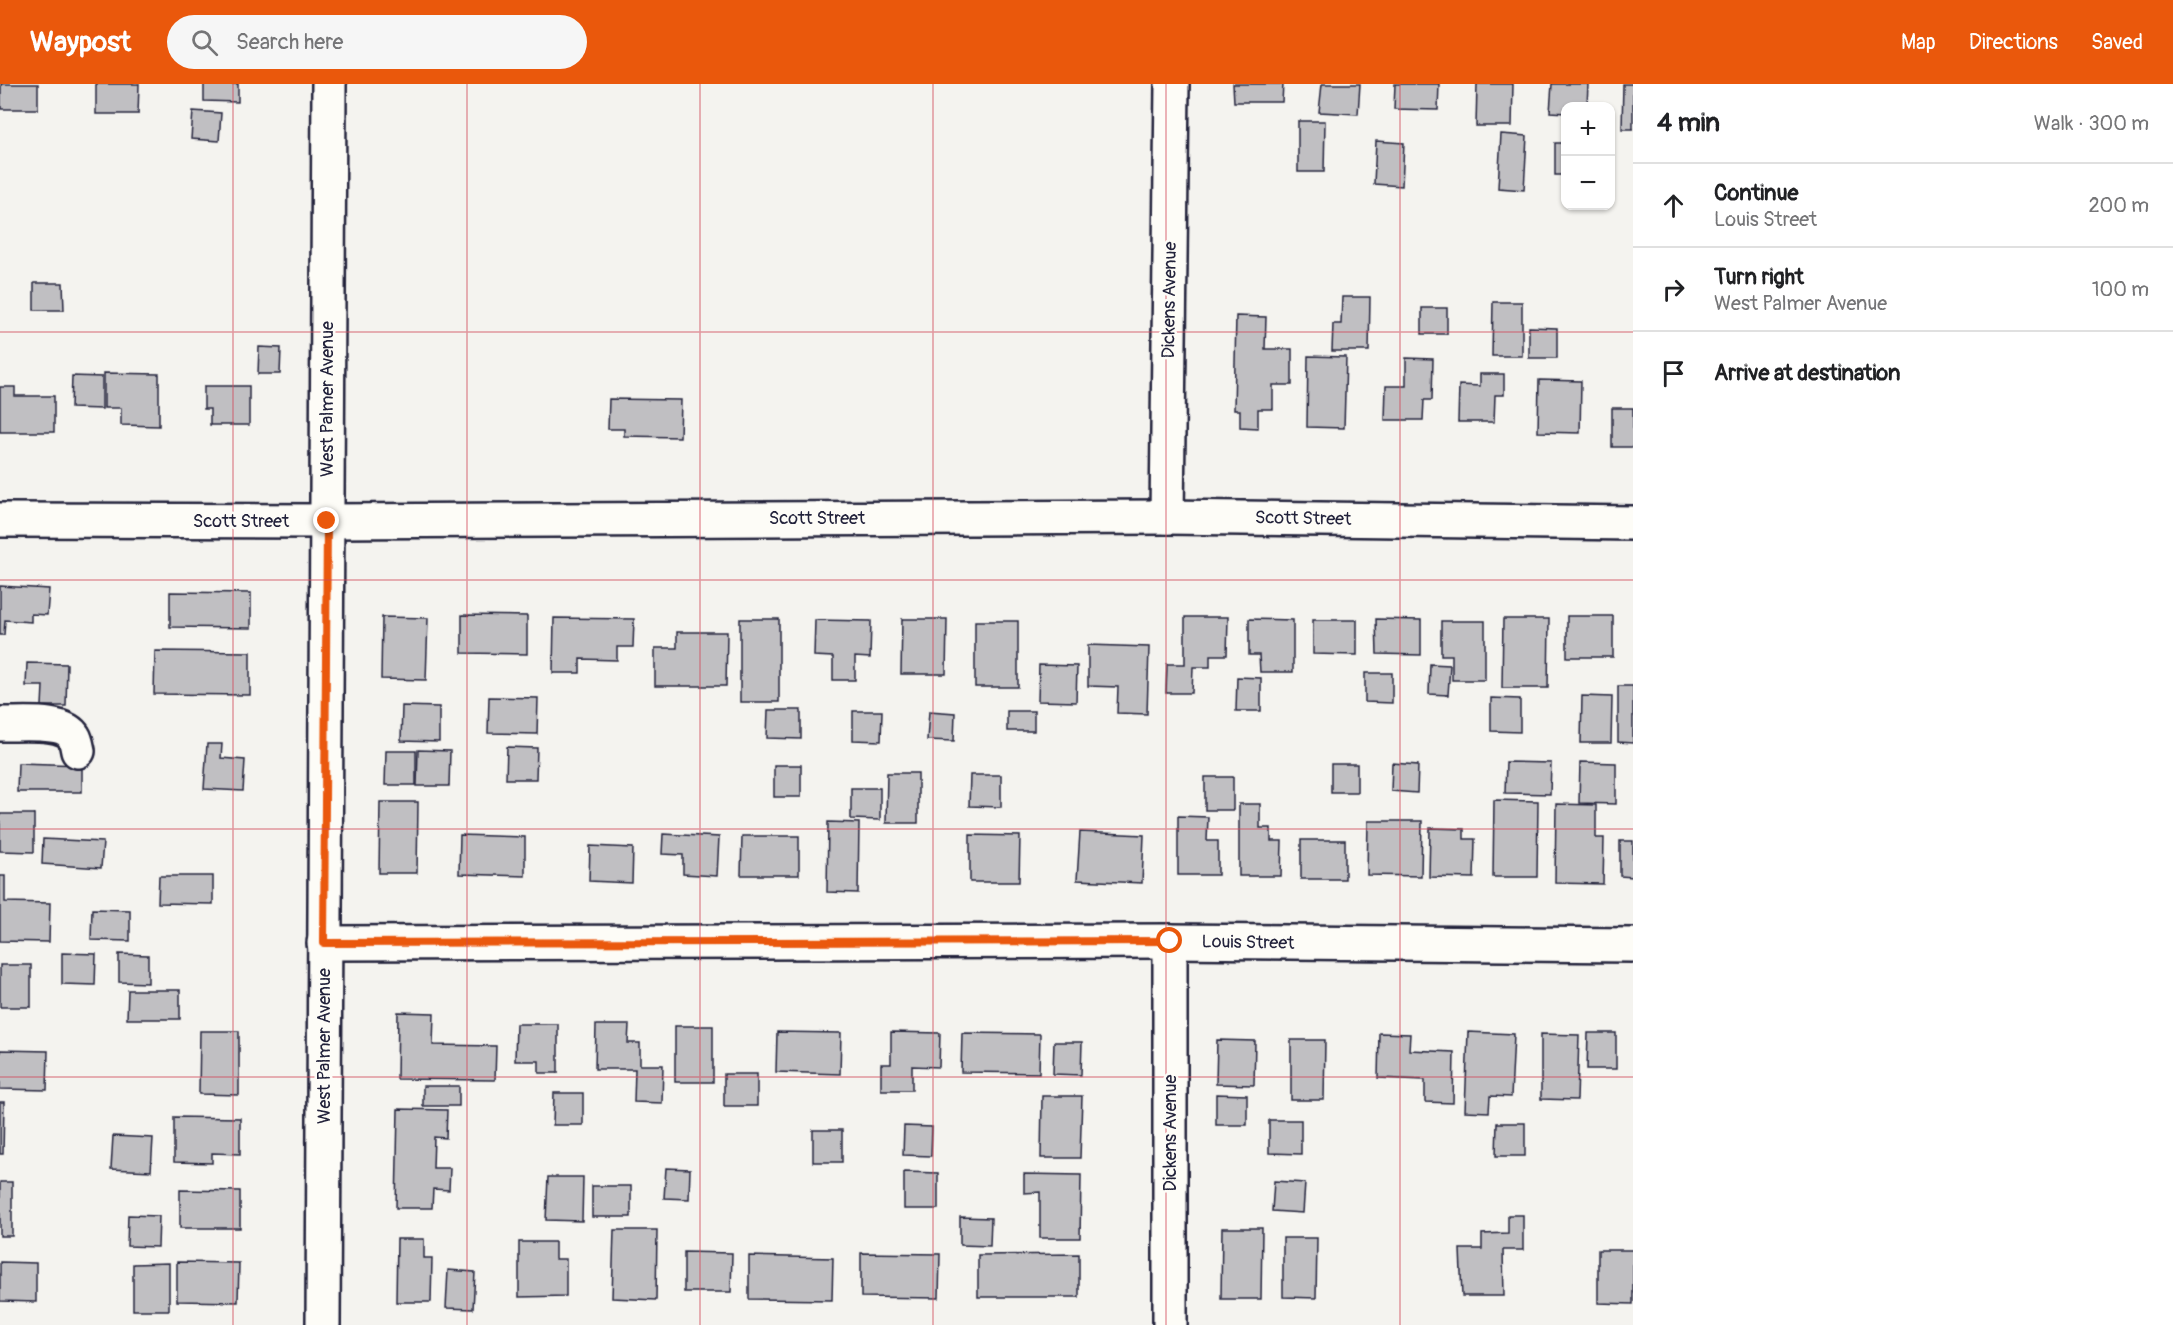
<!DOCTYPE html>
<meta charset="utf-8">
<style>
body{margin:0;font-family:Pangolin,sans-serif;background:#f6f6f6;color:#202124}
.controls{position:absolute;right:18px;top:18px;display:grid;overflow:hidden;border-radius:12px;box-shadow:0 2px 4px #0004}
.controls button{width:54px;height:54px;display:grid;place-items:center;padding:0;border:0;border-bottom:2px solid #e0e0e0;background:#fff;color:#202124;font:30px sans-serif}
.stop{position:absolute;width:18px;height:18px;margin:-14px;border:4px solid #ea580c;border-radius:50%;background:#fff}
.stop.end{background:#ea580c;border-color:#fff;box-shadow:0 2px 6px #0008}
.list{margin:0;padding:0;list-style:none}
h2{display:flex;justify-content:space-between;align-items:center;height:78px;margin:0;padding:0 24px;font-size:26px}
h2 small{font-size:20px;font-weight:400;color:#757577}
.list li{display:grid;grid-template-columns:39px 1fr auto;gap:18px;align-items:center;box-sizing:border-box;height:84px;padding:0 24px;border-top:2px solid #e0e0e0}
.list b{display:block;font-size:22px;white-space:nowrap}
.list p{margin:0;font-size:20px;white-space:nowrap;color:#757577}
.list em{font-size:20px;font-style:normal;color:#757577}
.icon{flex:none;width:33px;height:33px;fill:none;stroke:currentColor;stroke-width:2;stroke-linecap:round;stroke-linejoin:round}
.map{position:relative;flex:none;width:1633px;height:1241px;overflow:hidden}
header{display:flex;align-items:center;gap:36px;box-sizing:border-box;height:84px;padding:0 30px;background:#ea580c;color:#fff}
header strong{font-size:28px}
nav{display:flex;gap:33px;margin-inline-start:auto;font-size:21px}
.search{width:420px;height:54px;background:#f6f6f6;display:flex;align-items:center;gap:15px;box-sizing:border-box;padding:0 21px;border-radius:33px;color:#757577;font-size:22px}
main{display:flex}
aside{flex:1;background:#fff}
.map>svg:first-child{display:block}
.building{fill:#c0bfc2;stroke:#22223b;stroke-width:1.5}
.lines{fill:none;stroke-linecap:round;stroke-linejoin:round}
.minor-casing{stroke:#22223b;stroke-width:38}
.minor{stroke:#fdfcf7;stroke-width:33}
.route{stroke:#ea580c;stroke-width:8}
.grid{fill:none;stroke:#d1495b;stroke-width:1.5;stroke-opacity:0.55}
.labels{text-anchor:middle;stroke-width:5;stroke-linejoin:round;paint-order:stroke}
.street-label{font-size:18px;fill:#22223b;stroke:#fdfcf7}
</style>
<header>
<strong>Waypost</strong>
<div class="search"><svg class="icon" aria-label="search" viewBox="0 0 24 24"><circle cx="10" cy="10" r="6"/><path d="M15 15l6 6"/></svg>Search here</div>
<nav><a>Map</a><a>Directions</a><a>Saved</a></nav>
</header>
<main>
<div class="map">
<svg width="1633" height="1241" viewBox="0 0 1633 1241">
<rect width="100%" height="100%" fill="#f4f3ef"/>
<filter id="ink" filterUnits="userSpaceOnUse"><feTurbulence type="fractalNoise" baseFrequency=".0167" numOctaves="2"/><feDisplacementMap in="SourceGraphic" scale="12" xChannelSelector="R" yChannelSelector="G"/><feConvolveMatrix kernelMatrix="1 2 1 2 8 2 1 2 1" color-interpolation-filters="sRGB"/></filter>
<g filter="url(#ink)">
<g class="building">
<rect x="1" y="0" width="37" height="25"/>
<path d="M96 0H139L138 30H96Z"/>
<path d="M204 0H238V18L204 17Z"/>
<path d="M1233 0H1283L1282 18H1234Z"/>
<path d="M1322 0H1360L1358 30 1319 28Z"/>
<path d="M1395 0H1439L1438 26 1394 25Z"/>
<path d="M1477 0H1513L1512 42H1476Z"/>
<path d="M1552 0H1588L1587 22H1566V29L1550 28Z"/>
<path d="M1623 0H1633V45H1622Z"/>
<path d="M193 27 221 29 219 57 191 55Z"/>
<path d="M1298 37H1325L1324 88H1298Z"/>
<path d="M1501 50 1527 52 1524 106 1498 104Z"/>
<path d="M1376 57 1404 59 1402 102 1374 100Z"/>
<rect x="1555" y="59" width="11" height="32"/>
<path d="M34 199H63L64 226H34Z"/>
<path d="M1342 213H1370L1369 267H1332L1333 240H1341Z"/>
<path d="M1493 218H1522V272H1492Z"/>
<rect x="1422" y="224" width="25" height="26"/>
<path d="M1236 232 1266 233 1265 265H1292V301H1273V325H1258V344L1240 343V326H1234Z"/>
<path d="M1529 243 1557 244V274H1529Z"/>
<path d="M259 263 281 264 280 290H258Z"/>
<path d="M1308 272 1346 273 1344 344 1307 343Z"/>
<path d="M1406 274 1433 275 1432 316H1424L1423 336H1385L1386 302H1406Z"/>
<path d="M104 289 159 290V342L121 341V324H104Z"/>
<path d="M1480 290H1504V311H1495L1494 338H1458L1459 301 1480 302Z"/>
<path d="M72 292 102 293V325L71 324Z"/>
<path d="M1539 296 1581 297 1580 349 1538 348Z"/>
<path d="M204 302H249V341H210V325H204Z"/>
<path d="M0 303H15V312H54V348H0Z"/>
<path d="M609 315 681 316 680 353 624 352V345H608Z"/>
<rect x="1612" y="324" width="21" height="39"/>
<path d="M0 502 49 505 47 531 31 530V538L5 536 4 551H0Z"/>
<path d="M170 508 251 509V544L170 543Z"/>
<path d="M462 531 527 532V570L462 569Z"/>
<rect x="1567" y="532" width="46" height="41"/>
<path d="M382 533 428 534 426 596 381 595Z"/>
<path d="M1185 533H1228L1227 571H1210V583H1193L1192 609H1166L1167 580H1185Z"/>
<path d="M554 534 634 535 633 563H617V576L580 575V589H553Z"/>
<rect x="740" y="535" width="39" height="83"/>
<path d="M902 535H947L946 590H901Z"/>
<path d="M1249 535 1293 536V588H1260L1259 571H1249Z"/>
<path d="M1376 535 1421 536V571L1377 570Z"/>
<path d="M1503 535H1549L1548 604H1502Z"/>
<path d="M815 536 871 537 870 574 855 573V596H833V573L814 572Z"/>
<path d="M1313 536H1357V571L1313 570Z"/>
<rect x="975" y="537" width="43" height="66"/>
<path d="M1441 537H1485V596H1452V571H1441Z"/>
<path d="M677 548H727L726 602H655V564H677Z"/>
<path d="M1088 561 1149 563 1147 630 1117 629 1118 603 1088 602Z"/>
<path d="M155 567 250 568V611L154 610Z"/>
<path d="M27 579 67 580 66 622H42L43 602H26Z"/>
<path d="M1430 580 1450 581 1448 611 1429 610Z"/>
<path d="M1039 581 1077 582 1076 618 1038 617Z"/>
<path d="M1365 589H1392V619L1365 618Z"/>
<path d="M1237 593 1261 594V627H1236Z"/>
<path d="M1618 602H1633V659L1618 658Z"/>
<path d="M1582 612 1612 613 1611 659H1581Z"/>
<path d="M489 613 538 614 537 650 488 649Z"/>
<path d="M1491 614 1520 615V648L1491 647Z"/>
<path d="M402 622 439 623V658L401 657Z"/>
<path d="M768 626H801V655L767 654Z"/>
<path d="M853 627H882L881 657 853 656Z"/>
<path d="M929 627 955 629 954 657 927 656Z"/>
<rect x="1007" y="627" width="27" height="20"/>
<path d="M207 660H222L221 674 245 676 243 707 204 705Z"/>
<path d="M507 663 537 664 536 695H506Z"/>
<path d="M418 666 450 667 449 702H417Z"/>
<path d="M386 667H416V701H385Z"/>
<path d="M1506 678 1551 679 1550 710 1505 709Z"/>
<path d="M1580 678 1616 679V720L1579 719Z"/>
<path d="M18 679 82 681V708H17Z"/>
<path d="M1392 679 1418 681 1417 709 1391 707Z"/>
<rect x="1331" y="680" width="26" height="28"/>
<rect x="774" y="681" width="27" height="32"/>
<path d="M887 689H918V739H886Z"/>
<path d="M970 691H1001V723L969 722Z"/>
<rect x="1205" y="693" width="28" height="33"/>
<path d="M851 704H880V736L851 735Z"/>
<path d="M1494 716 1538 717 1537 793H1493Z"/>
<path d="M380 718H418L417 789H379Z"/>
<path d="M1239 720H1260V744H1271V757H1282L1281 792H1239Z"/>
<path d="M1556 720 1596 721V754H1604L1603 800 1555 799Z"/>
<path d="M0 730H34V768L0 767Z"/>
<path d="M1178 732 1208 733 1207 757H1218V791H1178Z"/>
<path d="M1368 737H1422L1421 792 1367 791Z"/>
<path d="M828 738 859 739 858 809 827 808Z"/>
<path d="M1430 744 1464 745V755H1475L1474 794 1429 793Z"/>
<path d="M1080 748 1144 751 1142 799 1077 796Z"/>
<path d="M663 750 719 753 717 792 683 790V771L662 770Z"/>
<path d="M460 751 525 753V792L459 790Z"/>
<path d="M970 751 1020 752 1019 798H970Z"/>
<path d="M742 752H799V791H741Z"/>
<path d="M43 755 103 758 101 784 42 780Z"/>
<rect x="1301" y="756" width="44" height="39"/>
<path d="M1620 757H1633V793L1620 792Z"/>
<path d="M590 762 633 764 632 799 589 797Z"/>
<path d="M0 792H5V818L50 819 49 858 0 857Z"/>
<path d="M159 792H213V820L158 819Z"/>
<path d="M92 825 130 826V857L91 856Z"/>
<path d="M62 869 96 870 95 901 62 900Z"/>
<path d="M119 870 148 871V899L119 898Z"/>
<rect x="0" y="881" width="31" height="42"/>
<path d="M128 906H180V935H127Z"/>
<path d="M398 928 434 929 433 961 496 962 495 996 397 995Z"/>
<path d="M516 940H558V989H539V977H515Z"/>
<path d="M596 941H629L628 959H640V981H663L662 1019 634 1018 635 985H595Z"/>
<rect x="675" y="942" width="38" height="56"/>
<path d="M200 947H239V1011L199 1010Z"/>
<path d="M777 948 841 949 840 990 776 988Z"/>
<path d="M891 948 940 949 939 983 912 982V1006H881V980H891Z"/>
<path d="M1468 948 1514 950 1511 1013 1490 1012 1489 1028 1465 1027Z"/>
<path d="M962 949 1040 950 1039 989 961 988Z"/>
<path d="M1379 949 1410 950 1409 966 1454 968 1453 1019 1425 1018V996L1378 994Z"/>
<path d="M1588 949H1616V985H1587Z"/>
<path d="M1541 950 1579 951 1577 1016 1541 1015Z"/>
<path d="M1217 956 1255 957 1254 1001 1216 1000Z"/>
<path d="M1291 956H1325L1324 1016H1291Z"/>
<path d="M1054 958H1082L1081 991 1053 990Z"/>
<path d="M0 966 48 967 47 1006 0 1005Z"/>
<rect x="724" y="990" width="33" height="32"/>
<rect x="423" y="1002" width="36" height="20"/>
<path d="M554 1009H583V1041H553Z"/>
<path d="M1216 1010 1247 1011V1041H1216Z"/>
<path d="M1042 1012H1082L1080 1074H1041Z"/>
<path d="M0 1018H4L3 1070H0Z"/>
<path d="M398 1025 447 1026 446 1054 434 1053 433 1084H450L449 1106 433 1105 432 1124H396Z"/>
<path d="M174 1033 240 1034V1070L212 1069V1079L174 1078Z"/>
<path d="M1269 1036H1301V1070L1269 1069Z"/>
<path d="M1497 1039H1525V1072H1496Z"/>
<path d="M904 1042 932 1043 931 1072 903 1071Z"/>
<rect x="813" y="1046" width="29" height="32"/>
<path d="M113 1052 153 1054 151 1087 111 1085Z"/>
<path d="M666 1084 690 1085 689 1115 664 1114Z"/>
<path d="M904 1088 938 1089V1125H904Z"/>
<path d="M1024 1090 1081 1091 1080 1154H1040V1108L1024 1109Z"/>
<path d="M548 1093H583L582 1137 546 1136Z"/>
<path d="M1274 1097 1305 1099 1303 1129 1272 1127Z"/>
<rect x="0" y="1098" width="12" height="54"/>
<rect x="592" y="1102" width="39" height="31"/>
<path d="M180 1106 240 1107V1144H180Z"/>
<path d="M128 1131 159 1132 158 1163 127 1162Z"/>
<path d="M1508 1131H1523V1166H1503L1504 1212H1462L1460 1165H1482V1150L1508 1149Z"/>
<path d="M960 1133 991 1134 990 1162 960 1161Z"/>
<path d="M1222 1144H1262L1261 1215H1221Z"/>
<path d="M614 1146H657L656 1216 612 1214Z"/>
<path d="M1283 1154H1317L1316 1214 1283 1213Z"/>
<path d="M397 1155H424V1174H432L431 1218H396Z"/>
<path d="M519 1158H555V1175H566V1212L519 1213Z"/>
<path d="M1598 1166H1633V1220L1598 1219Z"/>
<path d="M684 1168 732 1169 731 1208H684Z"/>
<path d="M861 1169 940 1170 939 1214 861 1213Z"/>
<path d="M1079 1170V1213H978V1171Z"/>
<path d="M749 1172 833 1174 832 1216 749 1215Z"/>
<path d="M0 1178 36 1179V1218L0 1217Z"/>
<path d="M177 1178 239 1179 238 1218 177 1217Z"/>
<path d="M169 1179V1226H133V1180Z"/>
<path d="M448 1186 475 1188 473 1225 446 1224Z"/>
</g>
<g class="lines">
<g class="minor-casing">
<g id="minor">
<path d="M1167 433 1172 0"/>
<path d="M0 436 327 437 1167 433 1633 439"/>
<path d="M0 640C18 641 64 635 74 653 76 656 77 662 78 667"/>
<path d="M324 859 1170 857 1633 861"/>
<path d="M323 1241 329 0"/>
<path d="M1170 1241V857"/>
</g>
</g>
<use href="#minor" class="minor"/>
</g>
</g>
<g class="lines" filter="url(#ink)">
<path class="route" d="M327 437 324 859 1170 857"/>
</g>
<path class="grid" d="M233 0V1241M467 0V1241M700 0V1241M933 0V1241M1166 0V1241M1400 0V1241M0 248H1633M0 496H1633M0 745H1633M0 993H1633"/>
<g class="labels">
<g class="street-label">
<text transform="translate(1169 216) rotate(-89)" y="6">Dickens Avenue</text>
<text transform="translate(327 315) rotate(-90)" y="6">West Palmer Avenue</text>
<text x="817" y="440">Scott Street</text>
<text transform="translate(1303 434) rotate(1)" y="6">Scott Street</text>
<text x="241" y="443">Scott Street</text>
<text transform="translate(1248 858) rotate(1)" y="6">Louis Street</text>
<text transform="translate(324 962) rotate(-90)" y="6">West Palmer Avenue</text>
<text transform="translate(1170 1049) rotate(-90)" y="6">Dickens Avenue</text>
</g>
</g>
</svg>
<div class="controls">
<button>+</button>
<button>−</button>
</div>
<div class="stop" style="left:1170px;top:857px"></div>
<div class="stop end" style="left:327px;top:437px"></div>
</div>
<aside>
<h2>4 min<small>Walk · 300 m</small></h2>
<ul class="list">
<li><svg class="icon" aria-label="ahead" viewBox="0 0 24 24"><path d="M12 20V5M6 11l6-6 6 6"/></svg><div><b>Continue</b><p>Louis Street</p></div><em>200 m</em></li>
<li><svg class="icon" aria-label="right" viewBox="0 0 24 24"><path d="M7 20v-9h11M14 6l5 5-5 5"/></svg><div><b>Turn right</b><p>West Palmer Avenue</p></div><em>100 m</em></li>
<li><svg class="icon" aria-label="arrive" viewBox="0 0 24 24"><path d="M6 21V4h12l-3 4 3 4H6"/></svg><div><b>Arrive at destination</b></div></li>
</ul>
</aside>
</main>
